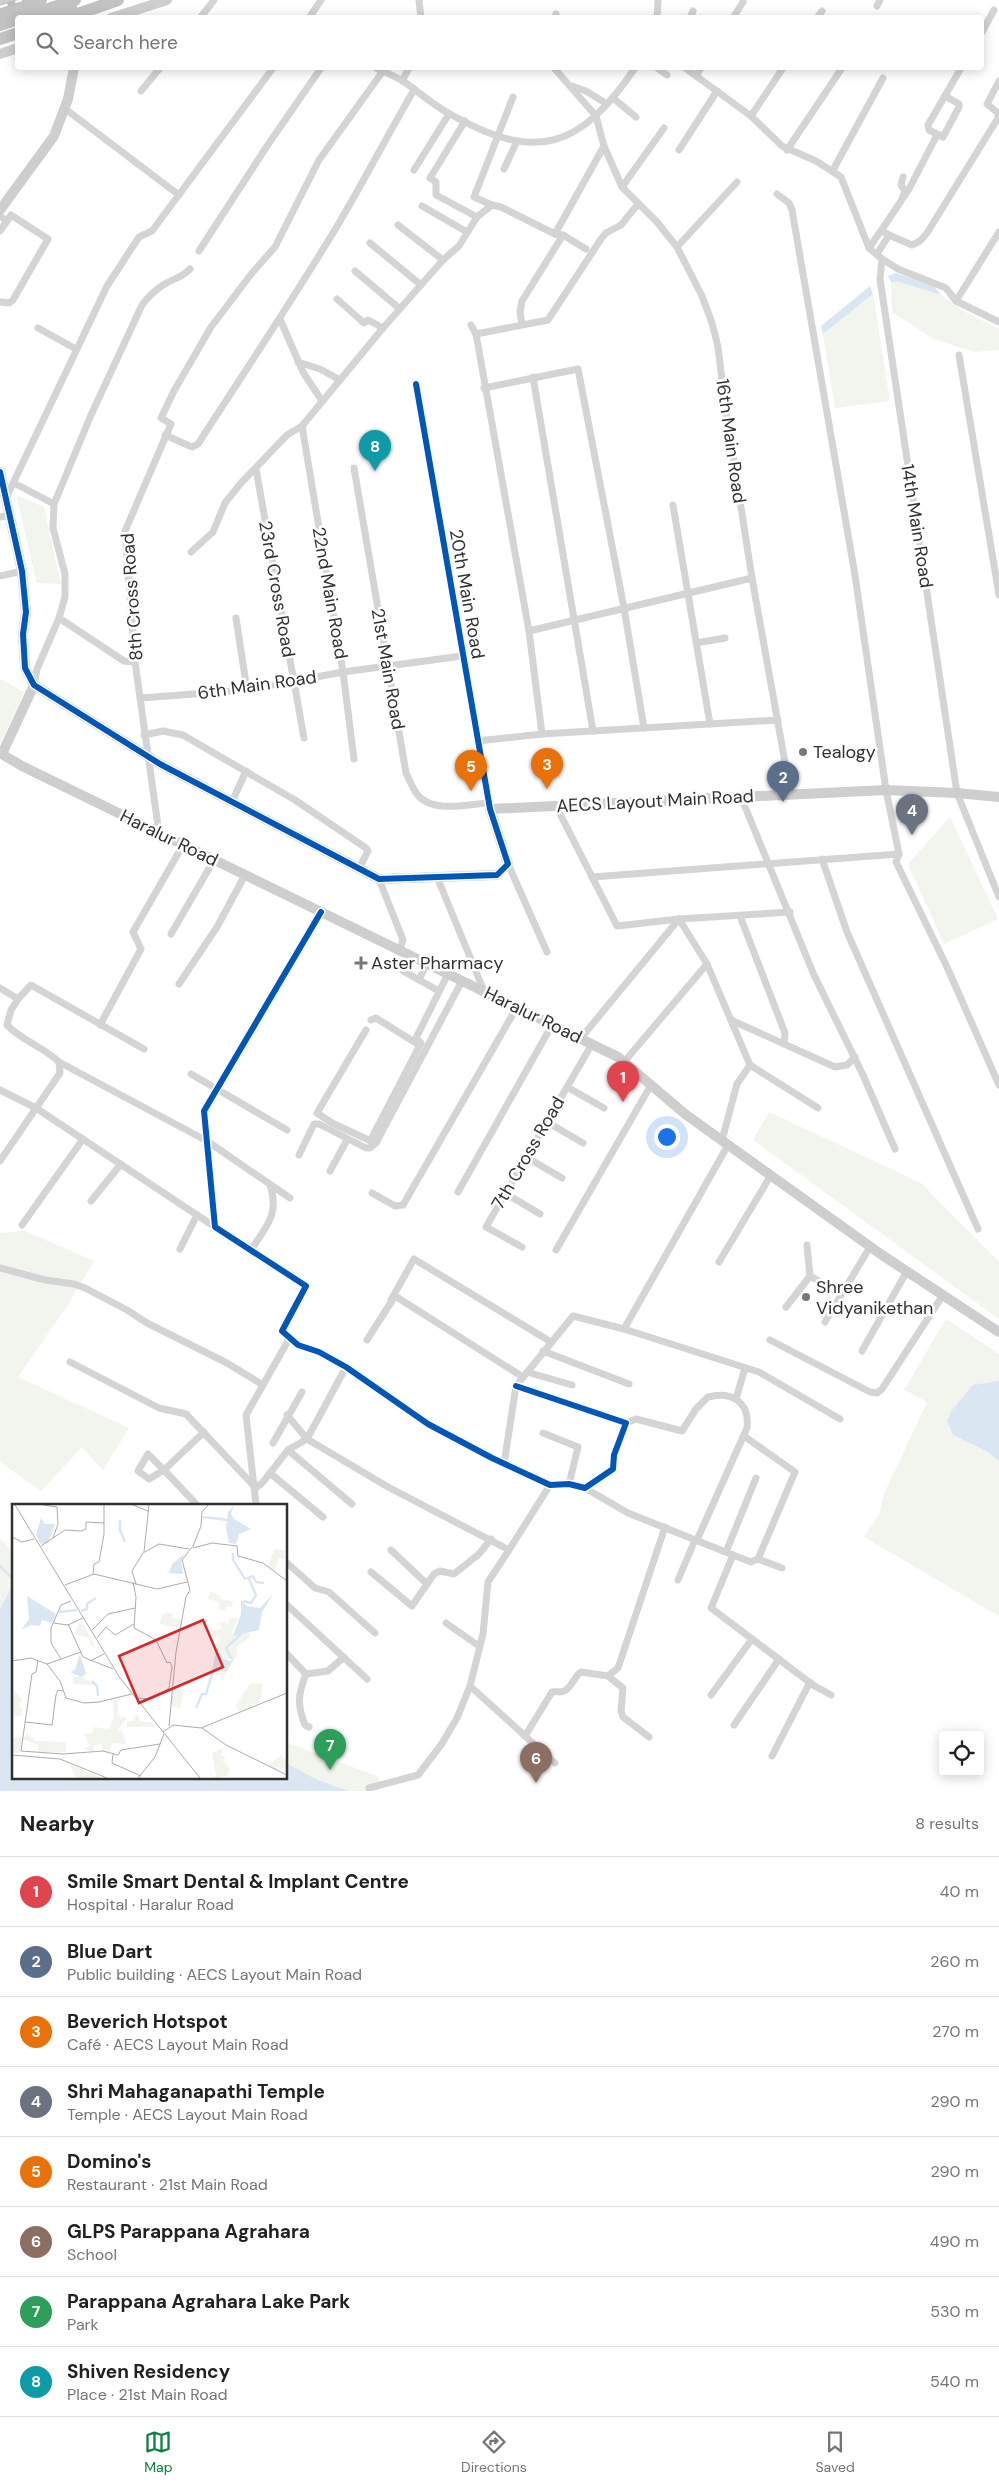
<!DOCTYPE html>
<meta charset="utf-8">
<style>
body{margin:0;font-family:"DM Sans",sans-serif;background:#f2f2f2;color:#202124}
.controls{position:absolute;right:15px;bottom:15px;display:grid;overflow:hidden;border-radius:5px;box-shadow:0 2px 12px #0003}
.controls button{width:45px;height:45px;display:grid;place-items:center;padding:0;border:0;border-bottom:1px solid #e0e0e0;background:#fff;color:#202124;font:25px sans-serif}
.you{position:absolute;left:666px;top:1136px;width:18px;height:18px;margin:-12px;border:4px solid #fff;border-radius:50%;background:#1a73e8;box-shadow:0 0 0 8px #1a73e833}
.badge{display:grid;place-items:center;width:32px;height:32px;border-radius:50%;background:#0b8043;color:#fff;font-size:16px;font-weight:700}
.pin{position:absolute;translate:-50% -41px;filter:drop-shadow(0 1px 2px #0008)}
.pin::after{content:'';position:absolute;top:26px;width:18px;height:15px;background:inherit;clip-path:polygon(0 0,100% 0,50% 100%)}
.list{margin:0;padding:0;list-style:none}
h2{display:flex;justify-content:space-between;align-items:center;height:65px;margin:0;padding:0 20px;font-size:21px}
h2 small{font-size:16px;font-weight:400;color:#757577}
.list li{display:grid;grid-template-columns:32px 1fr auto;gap:15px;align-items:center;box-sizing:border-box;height:70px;padding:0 20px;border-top:1px solid #e0e0e0}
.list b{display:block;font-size:19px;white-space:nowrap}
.list p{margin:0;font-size:16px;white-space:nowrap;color:#757577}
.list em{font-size:16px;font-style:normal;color:#757577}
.icon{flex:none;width:28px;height:28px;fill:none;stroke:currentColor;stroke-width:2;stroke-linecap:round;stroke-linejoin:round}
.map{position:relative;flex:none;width:999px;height:1791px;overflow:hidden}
.search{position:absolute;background:#fff;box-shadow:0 2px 12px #0003;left:15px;right:15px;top:15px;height:55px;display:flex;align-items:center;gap:12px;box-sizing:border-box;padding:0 18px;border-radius:5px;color:#757577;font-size:19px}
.sheet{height:625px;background:#fff}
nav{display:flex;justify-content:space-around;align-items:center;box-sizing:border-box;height:70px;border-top:1px solid #e0e0e0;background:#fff;font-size:14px;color:#757577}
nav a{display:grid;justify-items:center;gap:2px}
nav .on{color:#0b8043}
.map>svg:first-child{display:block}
.green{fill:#f1f5ed}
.water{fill:#dae7f2}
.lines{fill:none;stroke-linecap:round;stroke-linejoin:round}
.stream{stroke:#dae7f2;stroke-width:2.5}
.street{stroke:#d4d4d4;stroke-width:7}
.secondary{stroke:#cecece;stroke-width:10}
.highway{stroke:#c2c2c2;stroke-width:12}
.rail-casing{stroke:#bcbcbc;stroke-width:4.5}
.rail{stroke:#fff;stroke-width:2.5;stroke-dasharray:8;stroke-linecap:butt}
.cycleway-casing{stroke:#fff;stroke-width:9}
.cycleway{stroke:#0057b8;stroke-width:6}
.poi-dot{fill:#787878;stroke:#fff;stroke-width:2}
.labels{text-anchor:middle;stroke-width:5;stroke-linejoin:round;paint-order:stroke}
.street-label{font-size:18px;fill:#303030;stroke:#fff}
.poi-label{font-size:18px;fill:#303030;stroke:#fff;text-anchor:start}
.inset-river{fill:none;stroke:#dae7f2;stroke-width:2.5}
.inset-road{fill:none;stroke:#acacac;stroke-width:1}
.view{fill:#d62828;fill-opacity:0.15;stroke:#d62828;stroke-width:2.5}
.inset-edge{fill:none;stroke:#303030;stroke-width:2.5}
</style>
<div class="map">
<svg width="999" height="1791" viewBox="0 0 999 1791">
<rect width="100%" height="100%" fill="#fff"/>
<g class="green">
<path d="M891 282H899L941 295 965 312 999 329V350L975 352 934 339 892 312Z"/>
<path d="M873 294 890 401 835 408 823 334Z"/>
<path d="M16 495 44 507 61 584 37 583Z"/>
<path d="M0 679 24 692 1 743 0 742Z"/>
<path d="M950 817 998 919 944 944 908 864Z"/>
<path d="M769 1112 921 1183 999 1262V1319L753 1140Z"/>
<path d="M25 1231 94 1261 67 1306 18 1377 129 1428 103 1470 82 1447 41 1491 0 1462V1233Z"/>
<path d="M946 1319 999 1354V1616L864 1537 880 1513 883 1496 927 1402 904 1390Z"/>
<path d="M0 1539 14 1552V1588L0 1608Z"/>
<path d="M286 1742 379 1777 378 1791H349L318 1780 286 1763Z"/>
</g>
<g class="water">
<path d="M896 273 933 285 941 295 899 282H891L888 276Z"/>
<path d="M870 286 873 294 823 334 821 326Z"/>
<path d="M999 1381V1461L988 1452 953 1435 947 1421 951 1411 973 1385Z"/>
<path d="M12 1587 14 1777H286V1763L318 1780 349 1791H0V1608Z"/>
</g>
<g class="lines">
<path class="stream" d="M0 1566 14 1580"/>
<g class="street">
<path d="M419 0 421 18"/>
<path d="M877 6 880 0"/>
<path d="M200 18 214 0"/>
<path d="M309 18 321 0"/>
<path d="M554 18 556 14"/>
<path d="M657 18 658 0"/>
<path d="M690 18 693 11"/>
<path d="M733 18 743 2"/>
<path d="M817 18 822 11"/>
<path d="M982 32 994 10"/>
<path d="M376 68C384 72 395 76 403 81 419 92 433 105 450 114 536 163 580 149 635 68"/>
<path d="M554 68 596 116 604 146 622 187 657 222 677 247 702 296 712 323 718 347 725 405 752 578 791 796"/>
<path d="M657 68 667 75"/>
<path d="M685 68 751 116 782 146 816 161 841 177 869 248 882 259 898 269 946 288 956 301 999 322"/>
<path d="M696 76 701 68"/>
<path d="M402 81 409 68"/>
<path d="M572 86 586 91 607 104"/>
<path d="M141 91 160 68"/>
<path d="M945 96 959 104V107L943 137 929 130 928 125 961 68"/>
<path d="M613 98 636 117"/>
<path d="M64 108 179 195"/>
<path d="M751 116 783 68"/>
<path d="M465 121 430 178 436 182V195L477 217"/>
<path d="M679 150 717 91"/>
<path d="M787 150 842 68"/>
<path d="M504 169 516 143"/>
<path d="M414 170 449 114"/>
<path d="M833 170 883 78"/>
<path d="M622 187 664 128"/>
<path d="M777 194 789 203 792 210 855 575 886 790 899 854 896 862 947 967 999 1085"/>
<path d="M903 196 905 191 901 185 903 177"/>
<path d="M492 205 501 207 555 234"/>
<path d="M422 206 467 232"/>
<path d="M0 216 7 221"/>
<path d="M398 225 443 260"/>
<path d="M0 231 11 215 48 239 13 300 9 303 0 302"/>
<path d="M881 231 909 189 937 135"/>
<path d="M889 235 912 245 920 241 927 233 998 118V113L987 104 999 81"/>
<path d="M370 243 421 285"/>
<path d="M677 247 737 182"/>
<path d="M869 248 880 232H884L889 235 877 254"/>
<path d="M586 249 563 235 555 234 604 146"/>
<path d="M199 251 267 146 321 68"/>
<path d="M882 259 880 279 957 793 999 897"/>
<path d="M355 271 400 309"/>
<path d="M337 299 364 323 368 320 383 328"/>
<path d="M956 301 999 232"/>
<path d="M280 319 303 372 322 401"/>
<path d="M522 324 520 312 522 301 563 235"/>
<path d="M471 325 476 334 529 631 542 734"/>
<path d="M38 328 76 349"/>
<path d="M476 334 548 320 601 239 606 233 621 225 638 204"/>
<path d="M959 355 999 595"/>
<path d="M298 362 320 369 340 380"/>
<path d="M533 377 593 731"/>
<path d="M416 384 490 809"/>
<path d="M484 388 578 369 624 608 644 728"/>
<path d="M302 426 343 672 354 759"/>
<path d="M165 435 192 447 198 444C245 371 294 298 339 223 365 179 388 134 414 90"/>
<path d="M354 468 406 773C410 780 412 788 417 794 431 814 468 804 489 803"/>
<path d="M256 469 304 738"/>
<path d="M14 483 54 504"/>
<path d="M6 498 107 286 139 237 152 231 273 68"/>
<path d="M673 505 710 724"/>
<path d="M0 517 10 515"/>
<path d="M191 552 213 532 225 503 241 483 287 435 302 426 383 328 443 260 459 246 477 217 492 205 474 197 513 97"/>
<path d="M0 576 22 571"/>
<path d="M59 618 65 597V574L53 528 54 504 91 415 142 305C148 297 154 291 163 285 174 278 180 279 190 269"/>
<path d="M236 618 247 690"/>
<path d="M529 631 752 578"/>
<path d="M696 643 725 638"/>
<path d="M34 685 37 669 59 618 124 661 135 662"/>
<path d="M141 698 247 690 343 672 462 656"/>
<path d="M144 735 163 731 183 735 295 800 366 848 368 851 359 868"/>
<path d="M477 741 542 734 778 720"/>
<path d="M741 797 814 975 863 1075 895 1149"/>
<path d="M232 802 246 771"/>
<path d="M556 806 617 926 679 919 790 912"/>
<path d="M159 833 135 662 125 531 171 424 161 418 174 391 211 327 252 273 275 247 319 160 383 71"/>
<path d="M822 859 847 932 978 1229"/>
<path d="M508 864 547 952"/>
<path d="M437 877 484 991"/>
<path d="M592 877 899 854"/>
<path d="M379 879 403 940 399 952"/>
<path d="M321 912 204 1111 215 1227 306 1286 282 1331 298 1345 319 1352 346 1367 428 1424 492 1458 550 1485 569 1484 585 1488 613 1469 614 1455 626 1423 516 1386"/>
<path d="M740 916 785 1033 784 1044"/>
<path d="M171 934 214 860"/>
<path d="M403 971 439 991"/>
<path d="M419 980 427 963"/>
<path d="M179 984 217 927 245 875"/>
<path d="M0 988 18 999 11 1010 7 1025C22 1041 44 1047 59 1062L60 1073 0 1161"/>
<path d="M18 999 31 985 144 1049"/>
<path d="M371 1020 376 1018 419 1045"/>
<path d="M731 1020 835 1067 847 1065 855 1057"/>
<path d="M100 1025 141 949 133 932 183 845"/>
<path d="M366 1030 317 1113 332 1123 373 1142"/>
<path d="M581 1038 679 919 707 964 750 1065 818 1108"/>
<path d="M59 1062 207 1141 290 1198"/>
<path d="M624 1062 707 964"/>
<path d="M191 1074 287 1130"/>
<path d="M567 1087 604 1108"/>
<path d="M0 1090 36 1108 215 1227"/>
<path d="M547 1122 583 1143"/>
<path d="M722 1140 737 1084 750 1065"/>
<path d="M370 1141 421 1043 416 1038 448 974"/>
<path d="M299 1155 314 1124H319L366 1148H370L376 1143 462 981"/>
<path d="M526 1157 562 1178"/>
<path d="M330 1171 347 1140"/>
<path d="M458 1192 552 1025"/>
<path d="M372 1193 395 1206 403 1205 517 1007"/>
<path d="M505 1193 540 1214"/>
<path d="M91 1201 121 1164"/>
<path d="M22 1225 83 1139"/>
<path d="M807 1245 810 1276"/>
<path d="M522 1247 486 1227 592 1044"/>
<path d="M180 1249 197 1215"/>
<path d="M251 1250C266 1227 280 1214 270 1185"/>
<path d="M556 1250 651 1085"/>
<path d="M719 1262 771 1175"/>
<path d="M0 1268 45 1280 74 1284 85 1288 127 1310 147 1323 227 1363 263 1385"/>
<path d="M391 1300 414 1259 551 1342"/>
<path d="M786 1307 810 1276 842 1294"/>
<path d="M825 1322 870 1247"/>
<path d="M624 1329 759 1372 840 1419"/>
<path d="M367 1340 395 1296 523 1377"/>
<path d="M770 1340 870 1392 877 1393 882 1389 943 1295"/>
<path d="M543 1351 629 1384"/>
<path d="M862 1351 907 1271"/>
<path d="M70 1362 159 1408 186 1414 256 1488"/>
<path d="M527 1372 572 1385"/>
<path d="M736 1399 745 1368"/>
<path d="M287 1415 307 1439 346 1367"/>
<path d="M626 1423 636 1419 682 1431 696 1409 708 1397C732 1391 750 1402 747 1428L697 1540"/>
<path d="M543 1433 578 1447 569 1484"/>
<path d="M273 1443 302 1392"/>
<path d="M288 1450 352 1504"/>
<path d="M148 1454 164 1470 149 1479 138 1471Z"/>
<path d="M504 1464 516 1386 573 1316 624 1329 728 1145"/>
<path d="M270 1473 323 1517"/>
<path d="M256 1488 263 1482 288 1450 307 1439 388 1487 509 1550 550 1485"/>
<path d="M585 1488 628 1513 733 1555 711 1608 813 1685 831 1695"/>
<path d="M197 1505 164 1470 204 1432"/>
<path d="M256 1505 246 1415 289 1339"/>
<path d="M391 1550 427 1584"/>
<path d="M726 1552 756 1478"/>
<path d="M733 1555 751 1562 758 1559 795 1472 744 1436"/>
<path d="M758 1559 782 1568"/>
<path d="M286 1562 315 1588 329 1592 375 1633"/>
<path d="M371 1572 412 1606 434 1574 440 1571 454 1574 479 1554 491 1539"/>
<path d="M678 1580 695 1540"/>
<path d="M286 1604 367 1679"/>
<path d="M446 1623 479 1646"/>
<path d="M286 1653 306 1674"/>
<path d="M608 1676 623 1688 621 1711 623 1717 649 1737"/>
<path d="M470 1686 555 1763"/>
<path d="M711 1695 752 1639"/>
<path d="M734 1725 779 1659"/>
<path d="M309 1727 305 1725C297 1705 298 1694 306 1674L328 1671 344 1657"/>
<path d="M525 1736 552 1692C556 1691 560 1693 564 1691 572 1688 574 1676 581 1672L608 1676 618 1668 665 1527"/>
<path d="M772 1756 810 1682"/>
<path d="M369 1788 418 1775 441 1745 457 1718 470 1686 483 1634 488 1582 509 1550"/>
</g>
<g class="secondary">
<path d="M0 5 14 0"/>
<path d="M111 18 167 0"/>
<path d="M0 54 18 48"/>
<path d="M0 210 54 136 68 99 74 68"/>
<path d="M0 472 22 571 26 612 23 634 25 668 34 685 160 764 379 879 497 875 508 864 490 809 886 790 957 793 999 797"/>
<path d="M0 753 22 766 618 1057 685 1114 882 1255 999 1332"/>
<path d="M2 754 34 685"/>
</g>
<g class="highway">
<path d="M0 14 41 0"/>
<path d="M22 18 75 0"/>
<path d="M50 18 72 10"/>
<path d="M66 18 118 0"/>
<path d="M0 25 18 19"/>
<path d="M0 39 18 33"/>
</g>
<g class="rail-casing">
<path id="rail" d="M0 7 22 0"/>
</g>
<use href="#rail" class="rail"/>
<g class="cycleway-casing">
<g id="cycleway">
<path d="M0 472 22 571 26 612 23 634 25 668 34 685 160 764 379 879 497 875 508 864 490 809 416 384"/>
<path d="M321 912 204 1111 215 1227 306 1286 282 1331 298 1345 319 1352 346 1367 428 1424 492 1458 550 1485 569 1484 585 1488 613 1469 614 1455 626 1423 516 1386"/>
</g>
</g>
<use href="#cycleway" class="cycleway"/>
</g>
<g class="poi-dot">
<circle cx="803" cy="752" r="5"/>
<path d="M358.5 955.5h5v5h5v5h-5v5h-5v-5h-5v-5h5z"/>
<circle cx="806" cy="1297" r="5"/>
</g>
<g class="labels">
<g class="street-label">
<text transform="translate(731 441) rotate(82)" y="6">16th Main Road</text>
<text transform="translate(917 526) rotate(81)" y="6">14th Main Road</text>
<text transform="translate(277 589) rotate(80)" y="6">23rd Cross Road</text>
<text transform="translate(330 593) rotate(80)" y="6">22nd Main Road</text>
<text transform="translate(467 594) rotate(80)" y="6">20th Main Road</text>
<text transform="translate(132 597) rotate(-94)" y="6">8th Cross Road</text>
<text transform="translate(388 669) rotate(80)" y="6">21st Main Road</text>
<text transform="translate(257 685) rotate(-8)" y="6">6th Main Road</text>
<text transform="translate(655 801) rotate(-3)" y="6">AECS Layout Main Road</text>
<text transform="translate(169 838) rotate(26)" y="6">Haralur Road</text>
<text transform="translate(533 1015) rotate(26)" y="6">Haralur Road</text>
<text transform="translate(528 1153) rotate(-60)" y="6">7th Cross Road</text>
</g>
<g class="poi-label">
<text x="813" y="758">Tealogy</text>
<text x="371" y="969">Aster Pharmacy</text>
<text x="816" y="1293">Shree<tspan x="816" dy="21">Vidyanikethan</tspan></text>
</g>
</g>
<g transform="translate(12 1504)">
<rect width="275" height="275" fill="#fff"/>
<path d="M262 45 273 47 272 56 267 54 262 68 256 62ZM199 88 209 92 208 95 221 97 220 103 215 102 213 107 206 105 207 98 195 95ZM155 108 161 110 160 114 170 117 165 140 167 124 148 120 149 113ZM227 113 219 130 235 127 239 132 225 143V151L213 171H198L208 133 199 132 200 127 210 125 208 119 214 117 216 122V116ZM205 147 212 155 222 154 214 168 201 166ZM68 117 76 128 84 144 77 140 79 134 62 130ZM74 169 72 175 80 177 81 181 61 180V172L71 174 69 173ZM239 179 251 180 248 198 227 208 224 200ZM0 184 10 195 7 204 11 205 9 212 0 211ZM162 185H172L168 205 158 200ZM106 195V212L115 214 106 226 110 227 114 240 100 239 98 248 90 247V239L82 242V247L72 246 77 241 72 229H81L82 223 97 225 102 213 101 196ZM127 211V217L140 218 143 223H115V217H121V213ZM16 229 23 237 54 238V248H26V241L11 235ZM10 233 8 249H0V234ZM212 244 209 251 214 254 210 256 218 265 215 272 202 274 204 272 200 249ZM270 251 272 255H275V267L266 263 264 267 256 261ZM58 261 79 269 89 274H64Z" fill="#f1f5ed" fill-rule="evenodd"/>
<path d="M222 1 219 10 222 15 239 25 227 30 224 40 217 39 214 24 216 8ZM29 14 33 20H43L36 39 29 40 24 31ZM173 49 169 57 171 70 157 69 160 60ZM261 90 250 108 247 126 221 132 229 110V96L235 102 248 104ZM15 92 44 110 40 119 30 116 28 122 19 121 9 126 17 115ZM204 146 212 155 218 157 222 154 214 168 201 166ZM68 150 74 169 69 173 58 168 63 166Z" fill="#dae7f2"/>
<path class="inset-river" d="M191 13 216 16M108 16V26L113 38M221 49V56L233 75 241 72 244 78 252 79M231 97 239 99 244 91 237 75M69 107 75 105V100L84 94M47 108 65 106M220 155 214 144 229 130M80 177 85 182 86 192M184 204 190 190H194L202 164"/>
<path class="inset-road" d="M3 1 108 174 188 274M31 1 45 3 46 20 41 34M121 1 136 7M0 33 10 38 22 35M29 42 53 26 69 27 74 25V18L92 19M181 44 200 39 225 42 226 52 251 59 275 77M132 48 137 1M81 70 82 60 87 58 92 30V1M121 78 124 93 122 124 144 136 155 159 158 158 160 163 157 184 140 195 126 194M124 80 120 67 131 49 147 40 177 45M53 81 82 70 145 85 175 78M41 119 56 121 71 114M56 120 71 153 101 165M80 126 96 110 123 104M85 134 94 123 103 131 122 120M49 155 39 139V124L49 101 59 97M0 157 19 154 35 160 48 177 54 194 72 199 87 198 120 190M26 157 24 168 20 170 9 247 51 250 91 247 106 251 109 246 148 240M78 157 92 150M35 160 69 148M13 218 40 221 44 191 46 186 51 187M157 222 164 148 174 93 178 86 170 56 181 42 189 22 190 8 196 1M190 224 214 241 275 271M151 228 161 221 189 224 275 189M101 250 100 259 129 272M0 251 48 255 95 274M126 274 143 253 152 230"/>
<path class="view" d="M191 116 211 163 127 199 107 152Z"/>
<rect width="275" height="275" class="inset-edge"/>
</g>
</svg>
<div class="controls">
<button><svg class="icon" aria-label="locate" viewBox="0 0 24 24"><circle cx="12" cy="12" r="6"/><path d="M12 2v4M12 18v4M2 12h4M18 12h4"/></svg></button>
</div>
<div class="you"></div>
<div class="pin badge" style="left:623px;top:1102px;background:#e0444e">1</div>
<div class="pin badge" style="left:783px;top:802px;background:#5c6f8a">2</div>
<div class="pin badge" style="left:547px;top:789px;background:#e8710a">3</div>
<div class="pin badge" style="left:912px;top:835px;background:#6b7280">4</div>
<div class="pin badge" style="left:471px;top:791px;background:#e8710a">5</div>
<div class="pin badge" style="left:536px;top:1783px;background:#8d6e63">6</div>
<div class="pin badge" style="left:330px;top:1770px;background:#2e9e5b">7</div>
<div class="pin badge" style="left:375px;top:471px;background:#0f9aa8">8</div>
<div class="search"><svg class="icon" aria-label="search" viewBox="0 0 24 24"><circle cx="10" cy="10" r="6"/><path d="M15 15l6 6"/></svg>Search here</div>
</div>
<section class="sheet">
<h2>Nearby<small>8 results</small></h2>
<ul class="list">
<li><span class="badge" style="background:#e0444e">1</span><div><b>Smile Smart Dental &amp; Implant Centre</b><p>Hospital · Haralur Road</p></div><em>40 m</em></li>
<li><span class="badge" style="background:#5c6f8a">2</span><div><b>Blue Dart</b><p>Public building · AECS Layout Main Road</p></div><em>260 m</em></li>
<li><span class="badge" style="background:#e8710a">3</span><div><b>Beverich Hotspot</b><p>Café · AECS Layout Main Road</p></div><em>270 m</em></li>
<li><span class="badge" style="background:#6b7280">4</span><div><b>Shri Mahaganapathi Temple</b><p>Temple · AECS Layout Main Road</p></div><em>290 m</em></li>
<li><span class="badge" style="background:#e8710a">5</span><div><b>Domino's</b><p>Restaurant · 21st Main Road</p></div><em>290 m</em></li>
<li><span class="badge" style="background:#8d6e63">6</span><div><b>GLPS Parappana Agrahara</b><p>School</p></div><em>490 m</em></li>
<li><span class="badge" style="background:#2e9e5b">7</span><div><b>Parappana Agrahara Lake Park</b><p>Park</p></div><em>530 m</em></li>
<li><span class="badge" style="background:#0f9aa8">8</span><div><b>Shiven Residency</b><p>Place · 21st Main Road</p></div><em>540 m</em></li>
</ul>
</section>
<nav>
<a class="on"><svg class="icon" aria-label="map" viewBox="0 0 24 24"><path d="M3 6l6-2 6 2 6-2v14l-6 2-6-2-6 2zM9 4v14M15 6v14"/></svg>Map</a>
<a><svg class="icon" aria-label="directions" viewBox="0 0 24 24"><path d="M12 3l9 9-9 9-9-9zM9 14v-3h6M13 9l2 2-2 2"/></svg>Directions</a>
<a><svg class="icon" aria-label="saved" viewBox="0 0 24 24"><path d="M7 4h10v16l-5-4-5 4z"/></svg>Saved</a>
</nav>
